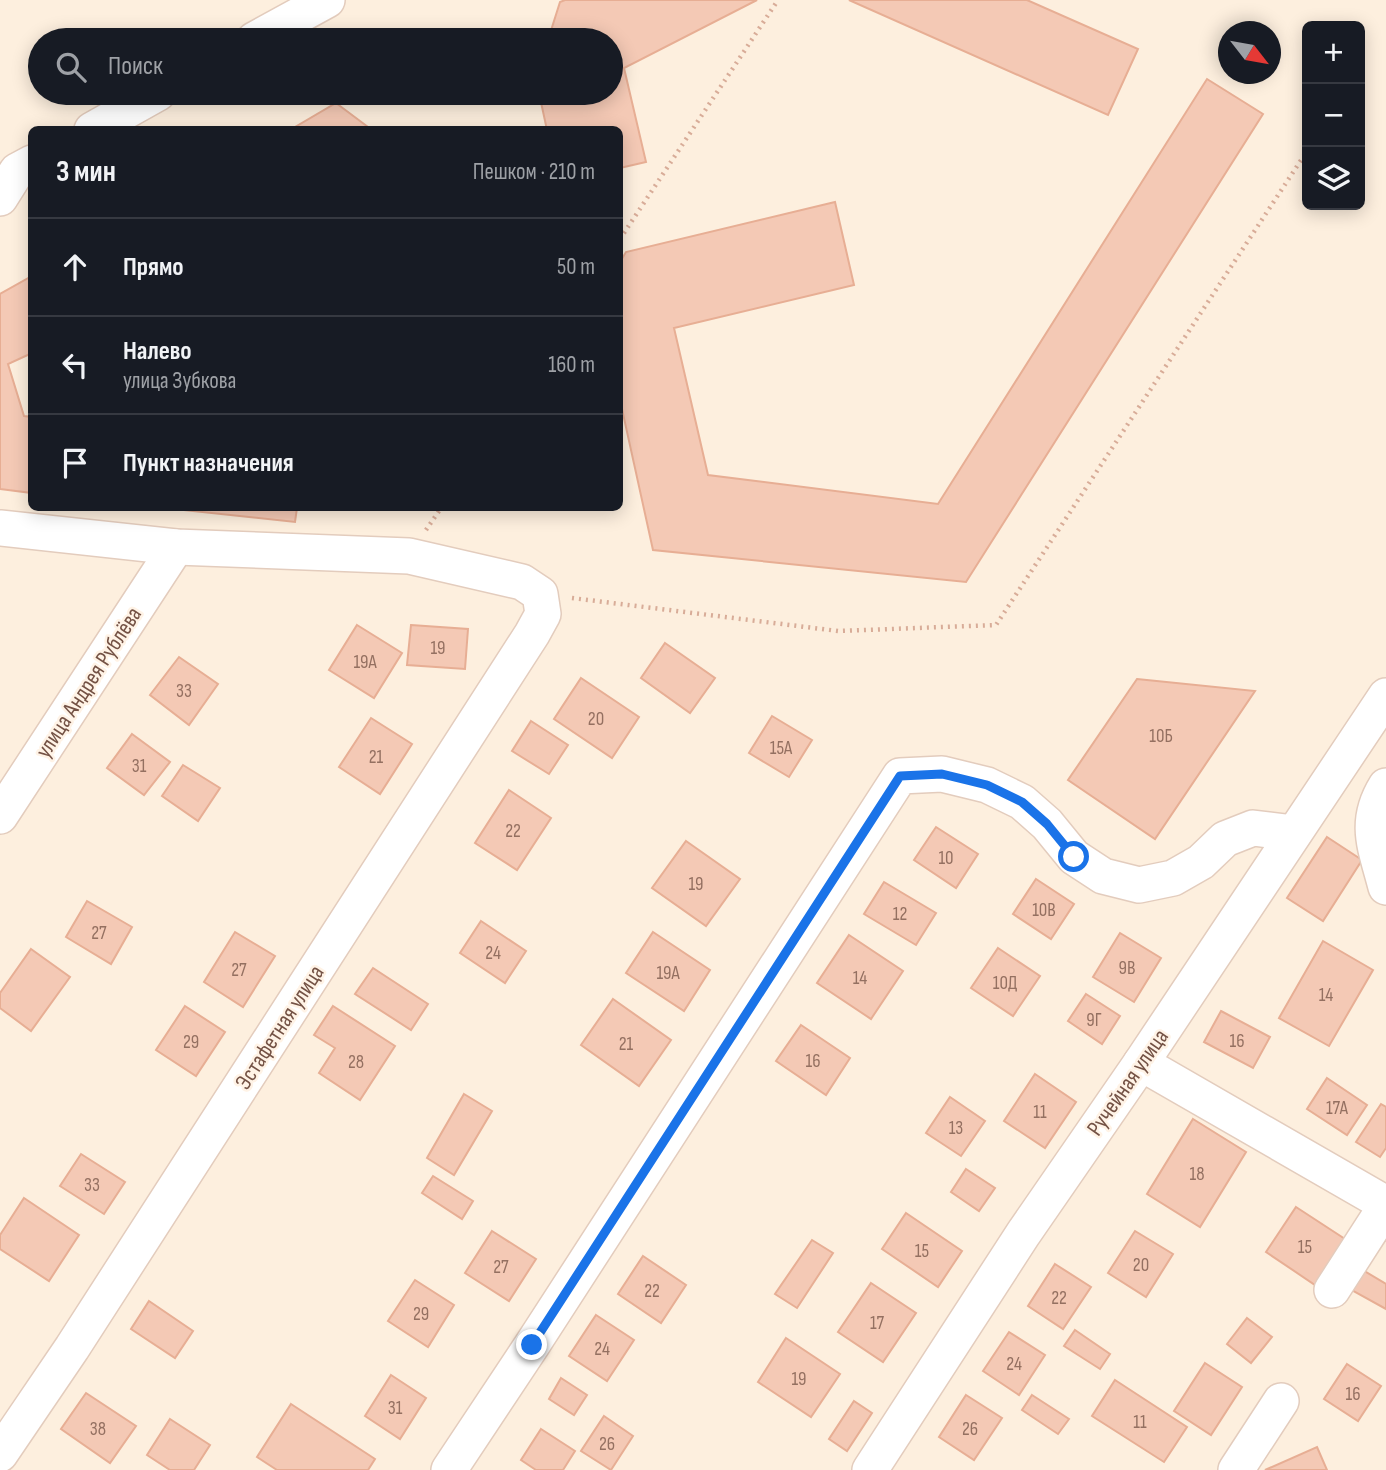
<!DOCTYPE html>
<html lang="ru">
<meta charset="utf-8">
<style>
body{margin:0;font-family:"Sofia Sans Condensed",sans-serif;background:#20242c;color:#f1f3f6}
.controls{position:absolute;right:21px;top:21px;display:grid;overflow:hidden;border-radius:10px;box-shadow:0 4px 18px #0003}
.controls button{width:63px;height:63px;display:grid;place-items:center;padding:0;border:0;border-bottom:2px solid #363941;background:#171b24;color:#f1f3f6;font:35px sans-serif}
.compass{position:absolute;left:1218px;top:21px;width:63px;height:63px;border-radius:50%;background:#171b24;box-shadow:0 4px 18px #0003;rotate:121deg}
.stop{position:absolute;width:21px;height:21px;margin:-16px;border:5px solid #1a73e8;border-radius:50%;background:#fff}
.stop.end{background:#1a73e8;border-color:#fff;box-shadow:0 2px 7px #0008}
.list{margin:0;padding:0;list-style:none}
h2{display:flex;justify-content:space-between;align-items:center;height:91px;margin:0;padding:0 28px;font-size:30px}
h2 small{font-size:23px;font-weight:400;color:#9ea1a6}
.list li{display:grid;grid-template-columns:46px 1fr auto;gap:21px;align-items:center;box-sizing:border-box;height:98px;padding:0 28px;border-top:2px solid #363941}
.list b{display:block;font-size:26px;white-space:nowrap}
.list p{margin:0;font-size:23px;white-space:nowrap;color:#9ea1a6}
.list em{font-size:23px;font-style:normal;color:#9ea1a6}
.icon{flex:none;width:38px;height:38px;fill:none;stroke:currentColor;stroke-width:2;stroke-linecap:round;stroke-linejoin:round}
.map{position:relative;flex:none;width:1386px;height:1470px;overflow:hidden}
.search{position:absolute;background:#171b24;box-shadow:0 4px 18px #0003;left:28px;top:28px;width:595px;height:77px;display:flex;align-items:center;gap:18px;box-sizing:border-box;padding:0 24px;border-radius:38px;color:#9ea1a6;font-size:26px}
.panel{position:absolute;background:#171b24;box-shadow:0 4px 18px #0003;left:28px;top:126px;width:595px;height:385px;border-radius:10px}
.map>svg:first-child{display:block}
.building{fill:#f4c9b5;stroke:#e7ae94;stroke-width:2}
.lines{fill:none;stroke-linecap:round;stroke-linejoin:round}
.minor-casing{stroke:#e3ccbd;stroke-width:38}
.path{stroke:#d8ac98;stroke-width:4.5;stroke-dasharray:2 5;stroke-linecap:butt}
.minor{stroke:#fff;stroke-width:35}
.route{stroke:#1a73e8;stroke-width:9}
.labels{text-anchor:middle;stroke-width:5;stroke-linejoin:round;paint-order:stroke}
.number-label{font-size:19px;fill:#947061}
.street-label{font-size:23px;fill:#745245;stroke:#fff3e6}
</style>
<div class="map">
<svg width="1386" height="1470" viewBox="0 0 1386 1470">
<rect width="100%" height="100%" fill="#fdefde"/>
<g class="building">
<path d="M565 0H757L624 68 646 162 620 168V130H547L539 93H611V40H548L560 2Z"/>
<path d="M849 0H1027L1138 49 1108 115Z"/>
<path d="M1207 79 1263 114 966 582 653 550 620 400V262L626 252 835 202 854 285 674 328 708 475 938 504Z"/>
<path d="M336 103 372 130H290Z"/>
<path d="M32 276V353L8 364 24 416 32 417V493L0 489V294Z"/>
<path d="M165 508H297L295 522Z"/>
<path d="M357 625 402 653 374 698 329 670Z"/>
<path d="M411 625 468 629 465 669 407 665Z"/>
<path d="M665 643 715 678 690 713 641 678Z"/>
<path d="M179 657 218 684 189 725 150 695Z"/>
<path d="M581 678 639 717 612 758 554 719Z"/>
<path d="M1137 679 1255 691 1155 839 1068 780Z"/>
<path d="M772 716 812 740 789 777 749 753Z"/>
<path d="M371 718 412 744 380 794 339 767Z"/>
<path d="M531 721 568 745 549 774 512 751Z"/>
<path d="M132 734 170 762 144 795 107 768Z"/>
<path d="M183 765 220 788 198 821 162 796Z"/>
<path d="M509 790 551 818 517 870 475 843Z"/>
<path d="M936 827 978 854 956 888 914 860Z"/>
<path d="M1327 837 1362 860 1323 921 1287 898Z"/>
<path d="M686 841 740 879 706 926 652 888Z"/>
<path d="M1036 879 1074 904 1051 939 1013 914Z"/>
<path d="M884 882 936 913 916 945 864 914Z"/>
<path d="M87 901 132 927 111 964 66 937Z"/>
<path d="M481 921 526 951 505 983 460 953Z"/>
<path d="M235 932 275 956 243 1007 204 982Z"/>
<path d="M653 932 710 970 684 1011 626 973Z"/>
<path d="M1120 933 1161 958 1134 1002 1093 977Z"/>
<path d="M849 935 903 971 871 1019 817 983Z"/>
<path d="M1323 941 1373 970 1329 1046 1279 1018Z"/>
<path d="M998 948 1040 976 1013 1016 971 988Z"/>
<path d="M31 949 70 977 31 1031 0 1008V993Z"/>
<path d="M373 968 428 1004 411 1030 355 994Z"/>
<path d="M1086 994 1120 1016 1102 1044 1068 1021Z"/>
<path d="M613 999 671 1040 639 1086 581 1045Z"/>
<path d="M185 1006 225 1032 196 1076 156 1050Z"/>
<path d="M333 1006 395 1046 360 1100 319 1073 335 1048 314 1035Z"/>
<path d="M1221 1011 1270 1037 1253 1068 1204 1042Z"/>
<path d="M801 1025 850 1058 826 1095 776 1061Z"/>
<path d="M1035 1074 1076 1102 1045 1148 1004 1121Z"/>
<path d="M1327 1078 1367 1105 1347 1135 1307 1109Z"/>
<path d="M464 1094 492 1111 454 1175 427 1158Z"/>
<path d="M950 1097 985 1121 961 1156 926 1133Z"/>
<path d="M1381 1104 1386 1107V1148L1380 1157 1356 1142Z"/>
<path d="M1193 1119 1246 1152 1200 1227 1147 1194Z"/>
<path d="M81 1154 125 1182 104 1214 60 1186Z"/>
<path d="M966 1169 995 1188 979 1211 951 1192Z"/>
<path d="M433 1176 473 1201 462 1219 422 1193Z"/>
<path d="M24 1198 79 1235 49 1281 0 1249V1235Z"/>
<path d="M1296 1207 1345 1239 1315 1285 1266 1252Z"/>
<path d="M906 1213 962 1251 938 1287 882 1249Z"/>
<path d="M492 1231 536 1259 509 1301 465 1273Z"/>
<path d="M1135 1231 1173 1254 1146 1297 1108 1273Z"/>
<path d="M812 1240 833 1253 797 1308 775 1294Z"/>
<path d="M643 1256 686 1285 661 1323 618 1294Z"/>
<path d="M1055 1264 1091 1287 1063 1329 1028 1306Z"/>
<path d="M1361 1269 1386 1284V1309L1350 1289Z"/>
<path d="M415 1280 454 1305 428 1347 388 1321Z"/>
<path d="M871 1283 916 1313 883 1362 838 1332Z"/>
<path d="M149 1301 193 1331 175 1358 131 1329Z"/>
<path d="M596 1315 634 1340 607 1381 569 1356Z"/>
<path d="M1247 1318 1272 1337 1251 1363 1227 1344Z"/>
<path d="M1075 1330 1110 1354 1100 1369 1064 1346Z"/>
<path d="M1009 1332 1045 1355 1019 1395 983 1371Z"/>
<path d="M786 1338 840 1374 811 1417 758 1382Z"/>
<path d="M1205 1363 1242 1387 1211 1435 1174 1411Z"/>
<path d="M1347 1364 1381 1386 1358 1421 1324 1399Z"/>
<path d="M391 1375 426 1398 400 1439 365 1416Z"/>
<path d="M561 1378 587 1395 574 1415 549 1399Z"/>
<path d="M1115 1380 1187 1427 1164 1462 1092 1416Z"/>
<path d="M86 1393 136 1426 110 1463 61 1429Z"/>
<path d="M966 1395 1002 1418 974 1460 939 1437Z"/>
<path d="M1032 1395 1069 1419 1058 1434 1022 1410Z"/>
<path d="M854 1401 872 1413 847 1451 829 1439Z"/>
<path d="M291 1404 375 1459 368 1470H277L257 1457Z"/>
<path d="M604 1416 633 1436 611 1470 581 1451Z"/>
<path d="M170 1419 210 1445 194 1470H170L147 1455Z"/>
<path d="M541 1429 575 1451 563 1470H536L521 1460Z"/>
<path d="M1317 1447 1327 1470H1265Z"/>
</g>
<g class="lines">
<g class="minor-casing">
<g id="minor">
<path d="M254 40 327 0"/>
<path d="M92 130 158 93"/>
<path d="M0 198 17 171 32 163"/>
<path d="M0 528 176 547 409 556 522 582 540 594 543 614 532 634 72 1348 0 1454"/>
<path d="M1386 786C1363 823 1376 848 1386 887"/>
<path d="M0 816 176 547"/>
<path d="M1141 1063 1386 1204"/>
<path d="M1332 1290 1386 1206"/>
<path d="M449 1470 532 1345 900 776 942 774 987 785 1022 802 1047 824 1074 857 1103 876 1139 885 1173 878 1201 862 1225 839 1253 828 1294 833"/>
<path d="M870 1470 1023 1234 1141 1063 1386 696"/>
<path d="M1236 1470 1281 1401"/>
</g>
</g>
<g class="path">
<path d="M620 239 778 0"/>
<path d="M426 530 441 508"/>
<path d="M572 598 838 631 996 625 1307 151"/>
</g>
<use href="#minor" class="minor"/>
</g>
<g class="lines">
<path class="route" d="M532 1345 900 776 942 774 987 785 1022 802 1047 824 1074 857"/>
</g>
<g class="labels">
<g class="number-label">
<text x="438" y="654">19</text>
<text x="365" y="668">19А</text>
<text x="184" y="697">33</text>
<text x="596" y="725">20</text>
<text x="1161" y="742">10Б</text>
<text x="781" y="754">15А</text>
<text x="376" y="763">21</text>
<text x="139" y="772">31</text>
<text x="513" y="837">22</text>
<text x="946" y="864">10</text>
<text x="696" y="890">19</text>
<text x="1044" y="916">10В</text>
<text x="900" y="920">12</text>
<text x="99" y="939">27</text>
<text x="493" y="959">24</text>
<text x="1127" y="974">9В</text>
<text x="239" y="976">27</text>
<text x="668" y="979">19А</text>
<text x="860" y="984">14</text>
<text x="1005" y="989">10Д</text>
<text x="1326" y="1001">14</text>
<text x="1094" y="1026">9Г</text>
<text x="1237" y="1047">16</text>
<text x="191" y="1048">29</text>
<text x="626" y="1050">21</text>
<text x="813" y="1067">16</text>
<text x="356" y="1068">28</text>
<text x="1337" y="1114">17А</text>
<text x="1040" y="1118">11</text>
<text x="956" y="1134">13</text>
<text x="1197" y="1180">18</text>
<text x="92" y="1191">33</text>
<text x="1305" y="1253">15</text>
<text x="922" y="1257">15</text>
<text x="1141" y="1271">20</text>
<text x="501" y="1273">27</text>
<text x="652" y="1297">22</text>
<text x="1059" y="1304">22</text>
<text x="421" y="1320">29</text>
<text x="877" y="1329">17</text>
<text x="602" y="1355">24</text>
<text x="1014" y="1370">24</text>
<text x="799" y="1385">19</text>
<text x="1353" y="1400">16</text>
<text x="395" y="1414">31</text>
<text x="1140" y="1428">11</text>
<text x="98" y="1435">38</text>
<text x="970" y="1435">26</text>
<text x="607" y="1450">26</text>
</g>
<g class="street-label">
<text transform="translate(88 682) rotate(-57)" y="8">улица Андрея Рублёва</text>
<text transform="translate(279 1027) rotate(-57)" y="8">Эстафетная улица</text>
<text transform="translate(1127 1082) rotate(-55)" y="8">Ручейная улица</text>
</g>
</g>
</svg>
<div class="controls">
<button>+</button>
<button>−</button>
<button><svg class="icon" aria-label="layers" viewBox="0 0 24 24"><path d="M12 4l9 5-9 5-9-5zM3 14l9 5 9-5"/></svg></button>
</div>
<svg class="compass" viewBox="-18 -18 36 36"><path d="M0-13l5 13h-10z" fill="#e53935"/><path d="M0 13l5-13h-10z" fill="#9ea1a6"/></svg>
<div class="stop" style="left:1074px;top:857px"></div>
<div class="stop end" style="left:532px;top:1345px"></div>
<div class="search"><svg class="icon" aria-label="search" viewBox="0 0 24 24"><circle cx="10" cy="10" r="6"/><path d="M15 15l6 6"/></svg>Поиск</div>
<section class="panel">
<h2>3 мин<small>Пешком · 210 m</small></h2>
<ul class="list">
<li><svg class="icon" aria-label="ahead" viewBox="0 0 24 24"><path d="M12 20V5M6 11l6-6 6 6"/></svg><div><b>Прямо</b></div><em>50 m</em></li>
<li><svg class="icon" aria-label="left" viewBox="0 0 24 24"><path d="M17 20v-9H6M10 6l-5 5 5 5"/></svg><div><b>Налево</b><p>улица Зубкова</p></div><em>160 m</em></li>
<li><svg class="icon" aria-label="arrive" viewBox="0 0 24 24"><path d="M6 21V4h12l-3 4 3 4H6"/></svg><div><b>Пункт назначения</b></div></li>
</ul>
</section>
</div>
